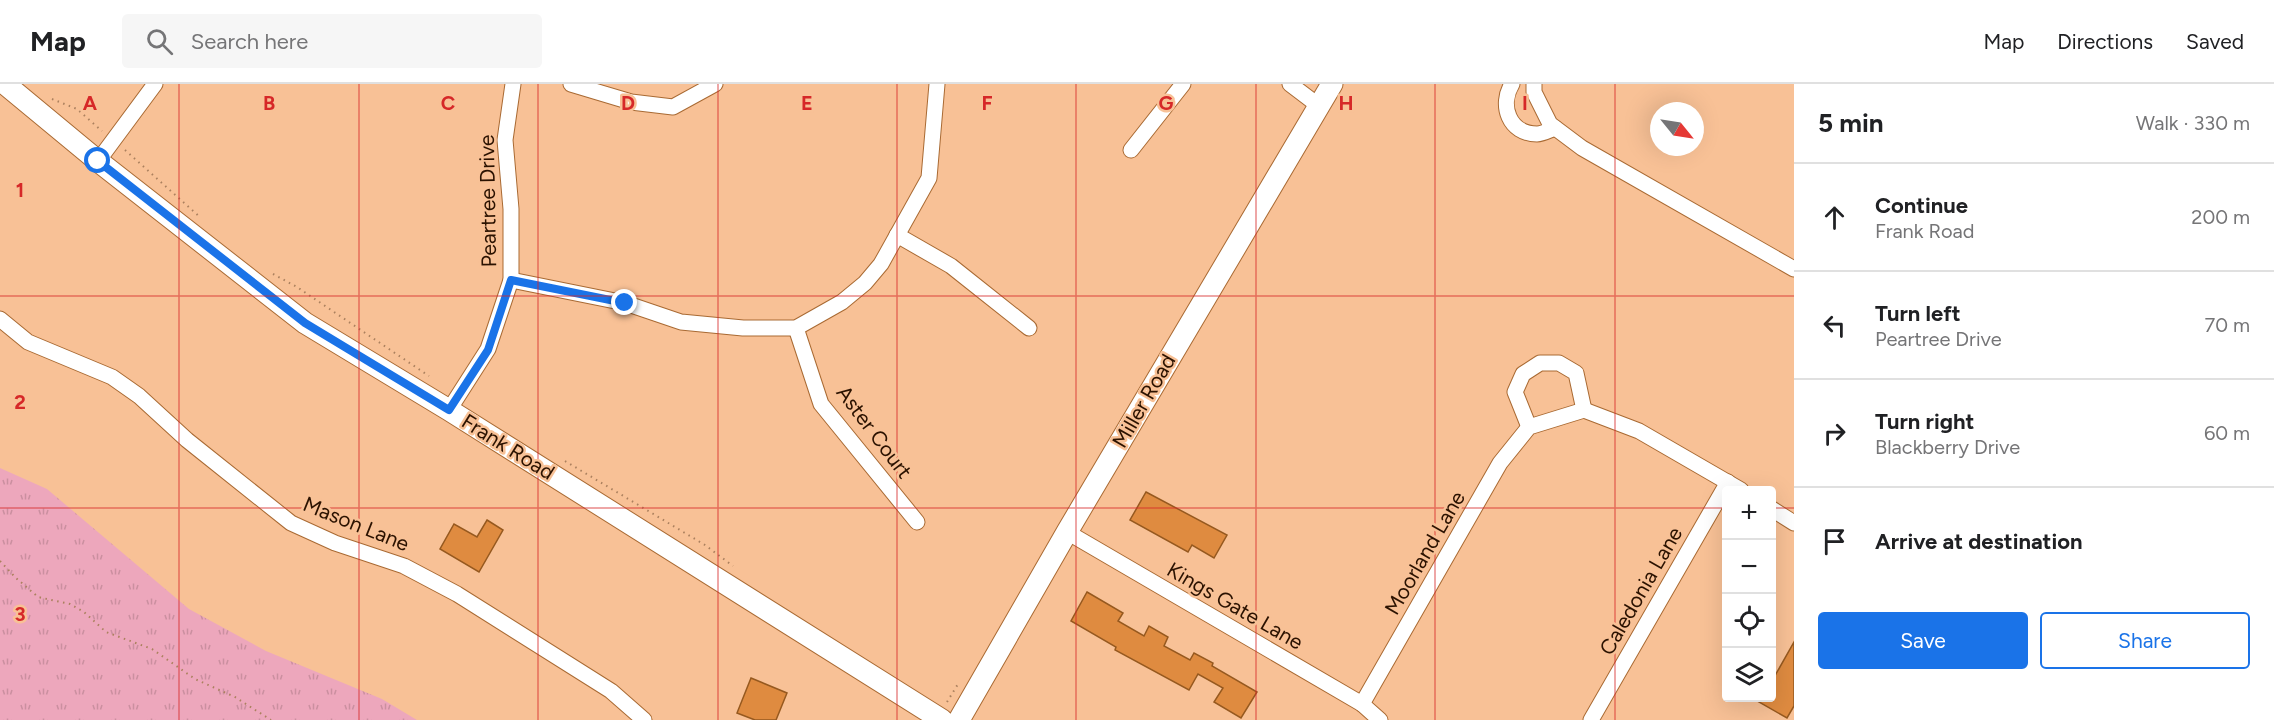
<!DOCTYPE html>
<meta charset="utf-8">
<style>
body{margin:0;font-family:Figtree,sans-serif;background:#f6f6f6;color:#202124}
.controls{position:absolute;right:18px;bottom:18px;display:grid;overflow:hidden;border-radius:6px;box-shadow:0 6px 24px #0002}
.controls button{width:54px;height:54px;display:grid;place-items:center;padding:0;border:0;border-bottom:2px solid #e0e0e0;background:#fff;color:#202124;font:30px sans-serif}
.compass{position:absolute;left:1650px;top:18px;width:54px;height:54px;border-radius:50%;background:#fff;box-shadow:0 6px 24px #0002;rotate:120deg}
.stop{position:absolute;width:18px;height:18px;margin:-14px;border:4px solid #1a73e8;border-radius:50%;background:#fff}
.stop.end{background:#1a73e8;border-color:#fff;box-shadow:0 2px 6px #0008}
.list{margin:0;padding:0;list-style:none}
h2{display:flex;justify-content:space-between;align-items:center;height:78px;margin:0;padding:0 24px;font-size:26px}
h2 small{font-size:20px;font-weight:400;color:#757577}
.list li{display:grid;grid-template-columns:39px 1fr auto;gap:18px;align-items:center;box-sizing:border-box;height:108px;padding:0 24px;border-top:2px solid #e0e0e0}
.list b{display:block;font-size:22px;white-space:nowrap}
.list p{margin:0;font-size:20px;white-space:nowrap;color:#757577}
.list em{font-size:20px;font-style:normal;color:#757577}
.actions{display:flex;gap:12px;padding:18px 24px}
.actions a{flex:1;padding:14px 0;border:2px solid #1a73e8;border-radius:6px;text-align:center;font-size:21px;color:#1a73e8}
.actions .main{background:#1a73e8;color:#fff}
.icon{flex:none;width:33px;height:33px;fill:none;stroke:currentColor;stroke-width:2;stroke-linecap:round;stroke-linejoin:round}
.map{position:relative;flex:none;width:1794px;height:636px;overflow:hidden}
header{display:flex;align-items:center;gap:36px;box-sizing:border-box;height:84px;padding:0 30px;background:#fff;border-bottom:2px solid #e0e0e0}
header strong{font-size:28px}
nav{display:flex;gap:33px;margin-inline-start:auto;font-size:21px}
.search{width:420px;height:54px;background:#f6f6f6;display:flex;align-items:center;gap:15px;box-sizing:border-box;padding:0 21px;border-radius:6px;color:#757577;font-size:22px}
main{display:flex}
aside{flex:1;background:#fff}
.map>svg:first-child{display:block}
.grass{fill:url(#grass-tufts)}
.building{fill:#df8b40;stroke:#96591f;stroke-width:1.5}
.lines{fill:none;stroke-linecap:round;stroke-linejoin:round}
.street-casing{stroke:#a96a33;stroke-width:17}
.secondary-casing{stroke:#a96a33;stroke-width:23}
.path{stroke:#ab805e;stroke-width:2;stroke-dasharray:1.5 4.5;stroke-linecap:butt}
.street{stroke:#fff;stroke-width:15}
.secondary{stroke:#fff;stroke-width:21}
.route{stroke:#1a73e8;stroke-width:8}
.grid{fill:none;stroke:#d62828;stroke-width:1.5;stroke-opacity:0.55}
.labels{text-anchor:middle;stroke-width:5;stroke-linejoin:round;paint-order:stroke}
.street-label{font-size:21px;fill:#2b1200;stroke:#f8c196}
.grid-label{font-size:20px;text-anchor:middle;font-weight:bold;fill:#d62828;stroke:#f8c196;stroke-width:5;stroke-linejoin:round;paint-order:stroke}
</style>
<header>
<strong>Map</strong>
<div class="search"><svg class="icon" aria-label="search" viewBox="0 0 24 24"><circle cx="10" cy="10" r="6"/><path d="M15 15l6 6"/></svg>Search here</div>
<nav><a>Map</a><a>Directions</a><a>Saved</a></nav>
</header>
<main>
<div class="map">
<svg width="1794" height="636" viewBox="0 0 1794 636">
<defs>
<pattern id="grass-tufts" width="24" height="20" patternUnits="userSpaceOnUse" patternTransform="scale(1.5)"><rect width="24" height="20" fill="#eda7bc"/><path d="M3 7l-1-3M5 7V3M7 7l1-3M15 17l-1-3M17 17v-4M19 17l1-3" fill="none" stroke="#cb8fa0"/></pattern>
</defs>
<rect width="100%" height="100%" fill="#f8c196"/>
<path class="grass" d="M0 384 47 405 189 525 266 567 382 615 417 636H0Z"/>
<g class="building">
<path d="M1146 408 1227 451 1214 474 1192 461 1188 468 1130 436Z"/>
<path d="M487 436 503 446 479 488 440 465 454 440 477 453Z"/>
<path d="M1087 508 1123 529 1118 537 1144 552 1149 542 1168 553 1164 562 1190 576 1194 569 1213 579 1212 582 1257 608 1241 634 1214 618 1223 604 1198 590 1189 606 1115 566 1116 563 1071 537Z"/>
<path d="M1794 558V622L1787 634 1752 614H1772V597Z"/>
<path d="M751 594 787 609 776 636H755L737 629Z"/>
</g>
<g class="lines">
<g class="street-casing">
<g id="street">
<path d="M571 0 631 18 673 23 715 0"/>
<path d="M1290 0 1319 22"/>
<path d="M1512 0C1499 21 1509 50 1537 50 1542 50 1550 46 1555 44"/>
<path d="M1534 0V8L1550 40 1582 64 1794 185"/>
<path d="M1131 66 1183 0"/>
<path d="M98 77 155 0"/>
<path d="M897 151 951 182 1029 244"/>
<path d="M511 196 625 219 681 238 743 244H796L842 218 865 199 881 180 929 94 937 0"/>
<path d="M0 235 28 258 112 293 139 312 187 356 291 439 335 459 404 482 457 510 611 607 644 636"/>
<path d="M796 244 821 320 917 438"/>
<path d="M449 326 488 265 511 196V125L505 56 513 0"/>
<path d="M1529 343 1515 308 1523 290 1540 279H1559L1576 289 1584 326"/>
<path d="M1772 425 1794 439"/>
<path d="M1067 448 1362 620 1380 636"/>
<path d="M1362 620 1500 379 1529 343 1584 326 1639 347 1741 406"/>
<path d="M1591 636 1728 398"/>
</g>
</g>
<g class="secondary-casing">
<g id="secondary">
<path d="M5 0 98 77 305 239 449 326 942 636"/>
<path d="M959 636 1067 448 1332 0"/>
</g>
</g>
<g class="path">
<path d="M52 15 77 25 102 47"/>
<path d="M125 66 201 134"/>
<path d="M273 190 297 203 429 292"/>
<path d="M565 377 705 461 733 482"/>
<path d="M0 477 16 494 38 513 70 520 84 528 106 548 152 565 195 595 235 613 271 636"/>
<path d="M947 618 958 600"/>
</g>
<use href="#street" class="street"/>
<use href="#secondary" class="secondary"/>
</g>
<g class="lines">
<path class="route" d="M98 77 305 239 449 326 488 266 511 196 625 219"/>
</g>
<path class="grid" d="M179 0V636M359 0V636M538 0V636M718 0V636M897 0V636M1076 0V636M1256 0V636M1435 0V636M1615 0V636M0 212H1794M0 424H1726M1772 424H1794"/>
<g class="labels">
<g class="street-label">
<text transform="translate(488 117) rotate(-91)" y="7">Peartree Drive</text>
<text transform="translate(1144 317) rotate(-60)" y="7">Miller Road</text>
<text transform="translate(874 348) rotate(53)" y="7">Aster Court</text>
<text transform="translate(508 363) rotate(32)" y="7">Frank Road</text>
<text transform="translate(356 440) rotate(22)" y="7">Mason Lane</text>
<text transform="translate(1425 469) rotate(-60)" y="7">Moorland Lane</text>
<text transform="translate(1641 507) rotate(-60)" y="7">Caledonia Lane</text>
<text transform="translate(1235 522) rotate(30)" y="7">Kings Gate Lane</text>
</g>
</g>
<g class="grid-label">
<text x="90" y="26">A</text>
<text x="269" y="26">B</text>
<text x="448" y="26">C</text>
<text x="628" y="26">D</text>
<text x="807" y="26">E</text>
<text x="987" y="26">F</text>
<text x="1166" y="26">G</text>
<text x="1346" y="26">H</text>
<text x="1525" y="26">I</text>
<text x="20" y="113">1</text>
<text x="20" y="325">2</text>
<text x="20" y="537">3</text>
</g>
</svg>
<div class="controls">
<button>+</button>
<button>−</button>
<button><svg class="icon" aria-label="locate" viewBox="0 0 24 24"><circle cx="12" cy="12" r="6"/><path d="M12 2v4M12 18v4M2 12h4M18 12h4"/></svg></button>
<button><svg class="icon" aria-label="layers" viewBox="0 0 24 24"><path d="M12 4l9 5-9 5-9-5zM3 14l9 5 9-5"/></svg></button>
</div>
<svg class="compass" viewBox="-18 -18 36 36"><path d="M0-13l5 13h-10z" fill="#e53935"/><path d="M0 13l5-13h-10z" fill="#757577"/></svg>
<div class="stop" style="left:98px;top:77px"></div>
<div class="stop end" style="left:625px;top:219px"></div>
</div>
<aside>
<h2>5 min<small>Walk · 330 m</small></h2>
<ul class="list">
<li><svg class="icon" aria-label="ahead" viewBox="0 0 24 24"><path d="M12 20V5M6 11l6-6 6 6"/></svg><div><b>Continue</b><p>Frank Road</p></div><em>200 m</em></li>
<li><svg class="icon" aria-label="left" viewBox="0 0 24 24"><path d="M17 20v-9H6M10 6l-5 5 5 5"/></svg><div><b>Turn left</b><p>Peartree Drive</p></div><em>70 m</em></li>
<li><svg class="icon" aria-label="right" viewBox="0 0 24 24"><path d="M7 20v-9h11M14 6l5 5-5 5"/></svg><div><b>Turn right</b><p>Blackberry Drive</p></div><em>60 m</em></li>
<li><svg class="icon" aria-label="arrive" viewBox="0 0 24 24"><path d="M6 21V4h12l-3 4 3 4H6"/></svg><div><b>Arrive at destination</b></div></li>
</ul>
<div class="actions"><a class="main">Save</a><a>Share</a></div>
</aside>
</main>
